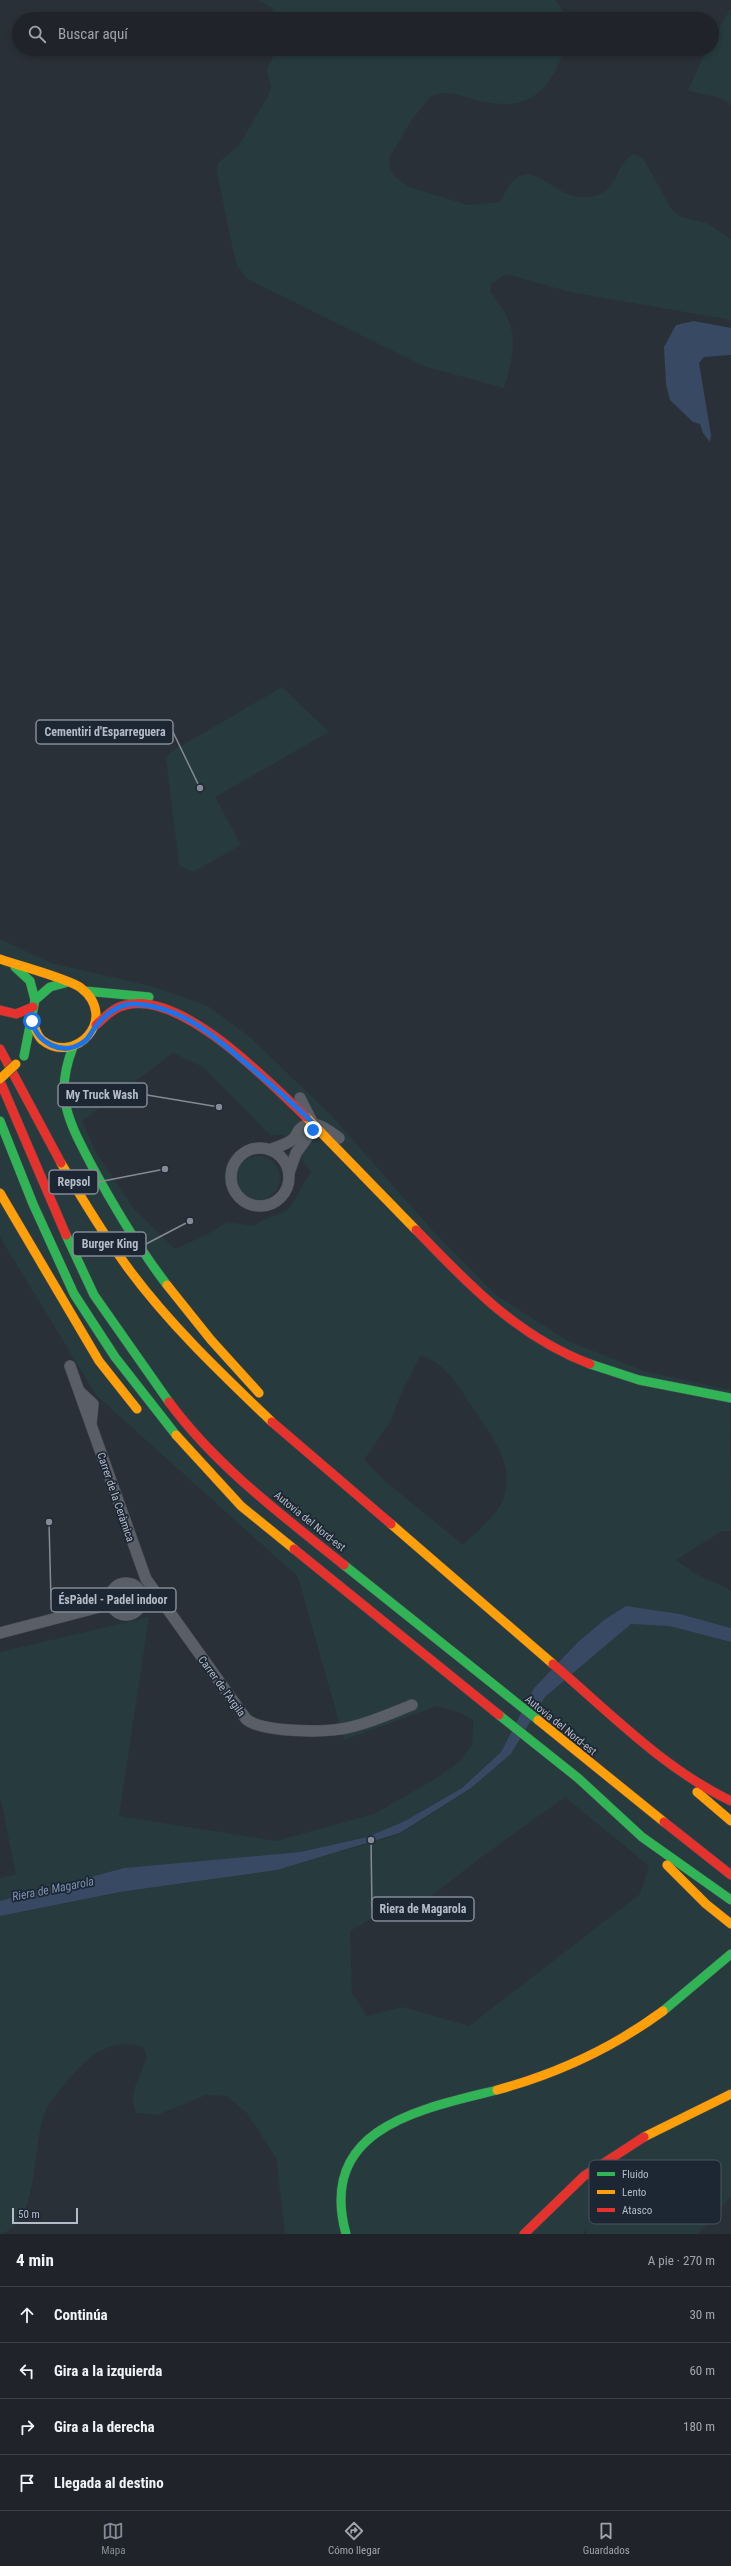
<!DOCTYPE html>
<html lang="es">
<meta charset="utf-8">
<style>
body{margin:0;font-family:"Roboto Condensed",sans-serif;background:#2d3036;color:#f1f3f6}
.scale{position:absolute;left:12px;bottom:10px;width:66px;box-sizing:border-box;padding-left:4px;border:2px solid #b4bcc9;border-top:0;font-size:11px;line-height:14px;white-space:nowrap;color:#b4bcc9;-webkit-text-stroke:3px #1d2633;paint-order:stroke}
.stop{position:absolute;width:12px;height:12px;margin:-9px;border:3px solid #1a73e8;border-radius:50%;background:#fff}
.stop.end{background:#1a73e8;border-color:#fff;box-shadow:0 1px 4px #0008}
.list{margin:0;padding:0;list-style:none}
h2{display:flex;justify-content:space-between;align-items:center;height:52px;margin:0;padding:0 16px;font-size:17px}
h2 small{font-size:13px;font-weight:400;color:#a2a4a8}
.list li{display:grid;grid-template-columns:26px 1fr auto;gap:12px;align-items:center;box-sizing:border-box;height:56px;padding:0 16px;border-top:1px solid #3d4147}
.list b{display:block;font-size:15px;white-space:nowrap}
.list em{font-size:13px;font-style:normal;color:#a2a4a8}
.icon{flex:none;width:22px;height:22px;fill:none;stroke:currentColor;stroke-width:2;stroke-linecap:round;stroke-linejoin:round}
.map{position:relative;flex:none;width:731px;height:2234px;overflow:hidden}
.search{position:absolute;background:#20242a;box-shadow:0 2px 6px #0003;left:12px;right:12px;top:12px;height:44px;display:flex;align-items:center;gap:10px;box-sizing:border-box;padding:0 14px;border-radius:22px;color:#a2a4a8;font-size:15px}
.sheet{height:276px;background:#20242a}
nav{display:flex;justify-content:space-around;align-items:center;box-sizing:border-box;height:56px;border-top:1px solid #3d4147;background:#20242a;font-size:11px;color:#a2a4a8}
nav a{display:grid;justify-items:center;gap:2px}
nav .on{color:#848b96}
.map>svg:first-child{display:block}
.green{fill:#273a3e;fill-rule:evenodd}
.water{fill:#384963}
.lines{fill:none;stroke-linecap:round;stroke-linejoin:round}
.street-casing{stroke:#484c53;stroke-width:12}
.fast-casing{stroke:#484c53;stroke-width:10}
.slow-casing{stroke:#484c53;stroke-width:10}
.jam-casing{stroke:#484c53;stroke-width:10}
.street{stroke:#5a5e66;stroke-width:11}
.fast{stroke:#30b455;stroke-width:9}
.slow{stroke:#ff9f0a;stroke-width:9}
.jam{stroke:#e5322d;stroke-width:9}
.slow-bridge-casing{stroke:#484c53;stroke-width:10;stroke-linecap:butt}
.slow-bridge{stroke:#ff9f0a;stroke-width:9}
.route{stroke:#1a73e8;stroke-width:5}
.labels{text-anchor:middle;stroke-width:3.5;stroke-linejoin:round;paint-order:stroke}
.street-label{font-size:11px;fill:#b4bcc9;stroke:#1d2633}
.water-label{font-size:12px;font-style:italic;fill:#7c92b1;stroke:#1d2633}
.key{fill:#1d2633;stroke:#4a5360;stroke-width:1}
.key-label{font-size:11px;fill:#b4bcc9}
.leader{fill:none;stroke:#848b96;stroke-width:1.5}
.callout-dot{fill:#848b96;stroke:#1d2633;stroke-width:1.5}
.callout{fill:#1d2633;stroke:#848b96;stroke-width:1.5}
.callout-label{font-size:12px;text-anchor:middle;font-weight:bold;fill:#b4bcc9}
</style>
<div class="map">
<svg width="731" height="2234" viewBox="0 0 731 2234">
<rect width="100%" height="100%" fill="#2a3038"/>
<g class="green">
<path d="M258 0H556L567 19H277L272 8Z"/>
<path d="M731 8V105C718 92 703 97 688 90L707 49H712V41Z"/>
<path d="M277 49H565C548 95 526 113 476 100 459 95 447 90 431 96L413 118 389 158 390 167 394 176 409 187 468 205 500 202C530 138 550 207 594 196 621 189 612 166 634 154L643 158 672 210 681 217 707 223 731 239V320L570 292 506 274 491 284 490 292C512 318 518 336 509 370 508 377 505 382 504 388L423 366 246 278 236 264 217 172 218 163 239 145 268 96 271 87 267 69Z"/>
<path d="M282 687 329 732 215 797 241 845 193 872 179 865 166 757 174 750Z"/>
<path d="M0 939 51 963 151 986 208 1006 251 1038 329 1113 435 1233 496 1295 568 1341 644 1371 730 1390 731 1531H722L676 1560 696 1574 731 1590V1628L680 1614 604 1620 578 1642 534 1688 501 1752 462 1788 405 1821 367 1837 300 1852 124 1868 0 1901V1878L16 1874 0 1797V1652L149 1617 119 1816 276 1841 374 1814 435 1779 459 1762 472 1745 473 1720 461 1713 437 1706 344 1740 298 1577 96 1395 0 1237ZM173 1053 203 1067 270 1135H284L311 1172C303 1182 298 1197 290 1207 281 1217 265 1216 254 1226L227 1222 204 1236 175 1249 133 1208 97 1154 82 1121ZM421 1355C450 1366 461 1391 478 1416 494 1439 515 1467 504 1497 498 1516 476 1531 463 1545L385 1481 364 1460 391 1420 403 1389Z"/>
<circle cx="258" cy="1178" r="22"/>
<path d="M631 1624 669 1626 731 1642V2196L698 2234H586V2229L583 2234H285L276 2158 247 2113 227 2096 206 2095 157 2115 137 2113C126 2094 141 2076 147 2057L143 2047C99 2033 71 2076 48 2106 30 2135 43 2224 0 2234V1916L120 1892 277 1870 400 1834 471 1788 511 1754 545 1697ZM565 1797 649 1866 640 1894 469 2026 403 2007 367 2016 352 1993 350 1931 401 1901 411 1912 480 1858Z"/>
</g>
<g class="water">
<path d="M694 321 731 328V355L704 357 699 363 711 435 710 442 703 433 700 424 693 422 670 400 666 384 664 347 676 325Z"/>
<path d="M626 1606 680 1614 731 1628V1642L669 1626 631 1624 545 1697 511 1754 471 1788 400 1833 277 1870 120 1892 0 1916V1901L124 1868 300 1852 367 1837 405 1821 462 1788 501 1752 534 1688 578 1642 604 1620Z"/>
</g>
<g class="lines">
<g class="street-casing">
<g id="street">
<circle cx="260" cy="1177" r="29"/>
<path d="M270 1150C277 1146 287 1145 293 1139 296 1137 297 1132 300 1129 313 1117 328 1130 339 1138"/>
<path d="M289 1173 296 1153 313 1130V1124L300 1098"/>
<path d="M70 1366 146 1579 246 1719C263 1733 329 1733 351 1727 372 1722 392 1713 412 1705"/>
<path d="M80 1392 93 1404 91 1424"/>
<circle cx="126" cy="1599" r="16"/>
<path d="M0 1633 111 1604"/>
</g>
</g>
<g class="fast-casing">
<g id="fast">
<path d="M15 967 30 981 35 1000"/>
<path d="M85 991 149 997"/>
<path d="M73 1047C66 1065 62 1082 65 1101 69 1124 81 1145 92 1166 114 1207 138 1247 167 1285"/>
<path d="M24 1056 35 1000 50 987 65 983"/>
<path d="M0 1121 33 1204 74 1294 115 1357 176 1435"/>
<path d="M66 1235 94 1295 169 1402"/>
<path d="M590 1364 639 1380 731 1398"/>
<path d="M344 1565 538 1720"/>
<path d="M499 1715 578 1778 642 1837 731 1900"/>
<path d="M663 2011 731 1954"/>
<path d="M346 2234C317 2128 420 2109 497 2090"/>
</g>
</g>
<g class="slow-casing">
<g id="slow">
<path d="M0 959C16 965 70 979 81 988 120 1019 74 1066 42 1040 37 1036 35 1027 32 1021"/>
<path d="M306 1117 416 1230"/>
<path d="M61 1163C82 1199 104 1235 128 1268 170 1325 222 1374 272 1422"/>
<path d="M0 1193 99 1361 137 1409"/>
<path d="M167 1285 211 1340 259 1393"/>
<path d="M176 1435 241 1506 294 1549"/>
<path d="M391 1524 553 1664"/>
<path d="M538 1720 664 1822"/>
<path d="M697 1792 731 1821"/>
<path d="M667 1865 706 1904 731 1924"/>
<path d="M497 2090C556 2074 614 2047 663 2011"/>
<path d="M644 2137 731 2094"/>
</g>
</g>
<g class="jam-casing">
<g id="jam">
<path d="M0 1010 16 1014 33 1007"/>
<path d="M96 1025C105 1017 114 1007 126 1005 182 991 268 1081 306 1117"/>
<path d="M0 1049 61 1163"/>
<path d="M0 1081 66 1235"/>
<path d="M416 1230C468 1284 518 1337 590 1364"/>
<path d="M169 1402C216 1466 283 1516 344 1565"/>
<path d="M272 1422 391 1524"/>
<path d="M294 1549 499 1715"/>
<path d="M553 1664C609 1712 664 1769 731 1801"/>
<path d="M664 1822 731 1875"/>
<path d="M524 2234 584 2176 644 2137"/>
</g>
</g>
<use href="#street" class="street"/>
<use href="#fast" class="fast"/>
<use href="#slow" class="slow"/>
<use href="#jam" class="jam"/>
<g class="slow-bridge-casing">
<path id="slow-bridge" d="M0 1079 16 1064"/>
</g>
<use href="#slow-bridge" class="slow-bridge"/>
</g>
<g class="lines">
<path class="route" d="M32 1021C37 1043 62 1056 82 1043 90 1039 91 1031 97 1025 106 1014 120 1003 135 1004 184 1006 220 1041 255 1071 275 1088 295 1105 314 1124L313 1130"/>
</g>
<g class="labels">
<g class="street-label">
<text transform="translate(116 1497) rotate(71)" y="4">Carrer de la Ceràmica</text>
<text transform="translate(310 1521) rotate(39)" y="4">Autovia del Nord-est</text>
<text transform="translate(222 1686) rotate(54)" y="4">Carrer de l'Argila</text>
<text transform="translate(561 1725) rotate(39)" y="4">Autovia del Nord-est</text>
</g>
<g class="water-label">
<text transform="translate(53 1889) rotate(-11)" y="4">Riera de Magarola</text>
</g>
</g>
<rect x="589" y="2160" width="132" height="64" rx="6" class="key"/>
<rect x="597" y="2172" width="18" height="4" fill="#30b455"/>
<rect x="597" y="2190" width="18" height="4" fill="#ff9f0a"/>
<rect x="597" y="2208" width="18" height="4" fill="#e5322d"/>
<g class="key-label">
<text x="622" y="2178">Fluido</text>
<text x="622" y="2196">Lento</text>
<text x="622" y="2214">Atasco</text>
</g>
<path class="leader" d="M200 788L173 732M219 1107L147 1095M165 1169L98 1182M190 1221L146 1244M49 1522L51 1600M371 1840L372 1909"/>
<g class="callout-dot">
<circle cx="200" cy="788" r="4"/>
<circle cx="219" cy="1107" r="4"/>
<circle cx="165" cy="1169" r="4"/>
<circle cx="190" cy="1221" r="4"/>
<circle cx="49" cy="1522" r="4"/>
<circle cx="371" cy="1840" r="4"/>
</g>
<g class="callout">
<rect x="36" y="720" width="137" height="24" rx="4"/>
<rect x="58" y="1083" width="89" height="24" rx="4"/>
<rect x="49" y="1170" width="49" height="24" rx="4"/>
<rect x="73" y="1232" width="73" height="24" rx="4"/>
<rect x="51" y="1588" width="125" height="24" rx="4"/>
<rect x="372" y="1897" width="102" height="24" rx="4"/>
</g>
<g class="callout-label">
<text x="105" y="736">Cementiri d'Esparreguera</text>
<text x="102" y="1099">My Truck Wash</text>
<text x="74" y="1186">Repsol</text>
<text x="110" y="1248">Burger King</text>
<text x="113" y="1604">ÉsPàdel - Padel indoor</text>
<text x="423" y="1913">Riera de Magarola</text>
</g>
</svg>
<div class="scale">50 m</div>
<div class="stop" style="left:32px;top:1021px"></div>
<div class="stop end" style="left:313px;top:1130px"></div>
<div class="search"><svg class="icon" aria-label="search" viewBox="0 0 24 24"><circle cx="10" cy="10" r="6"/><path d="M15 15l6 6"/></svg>Buscar aquí</div>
</div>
<section class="sheet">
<h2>4 min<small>A pie · 270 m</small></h2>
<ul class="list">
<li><svg class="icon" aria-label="ahead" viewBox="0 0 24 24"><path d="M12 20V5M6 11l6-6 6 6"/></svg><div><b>Continúa</b></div><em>30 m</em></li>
<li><svg class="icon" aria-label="left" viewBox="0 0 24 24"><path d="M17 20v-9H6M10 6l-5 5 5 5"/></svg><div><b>Gira a la izquierda</b></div><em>60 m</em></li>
<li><svg class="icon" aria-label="right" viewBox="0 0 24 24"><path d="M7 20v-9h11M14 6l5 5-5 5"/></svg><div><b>Gira a la derecha</b></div><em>180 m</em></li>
<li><svg class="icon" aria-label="arrive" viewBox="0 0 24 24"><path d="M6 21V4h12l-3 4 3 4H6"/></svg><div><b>Llegada al destino</b></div></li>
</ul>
</section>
<nav>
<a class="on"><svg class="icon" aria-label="map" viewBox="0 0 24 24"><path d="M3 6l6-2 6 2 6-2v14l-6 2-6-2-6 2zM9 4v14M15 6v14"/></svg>Mapa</a>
<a><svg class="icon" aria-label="directions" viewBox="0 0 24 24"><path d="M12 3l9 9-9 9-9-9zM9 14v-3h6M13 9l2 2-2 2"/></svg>Cómo llegar</a>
<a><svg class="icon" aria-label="saved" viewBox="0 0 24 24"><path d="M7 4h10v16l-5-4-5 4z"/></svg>Guardados</a>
</nav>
